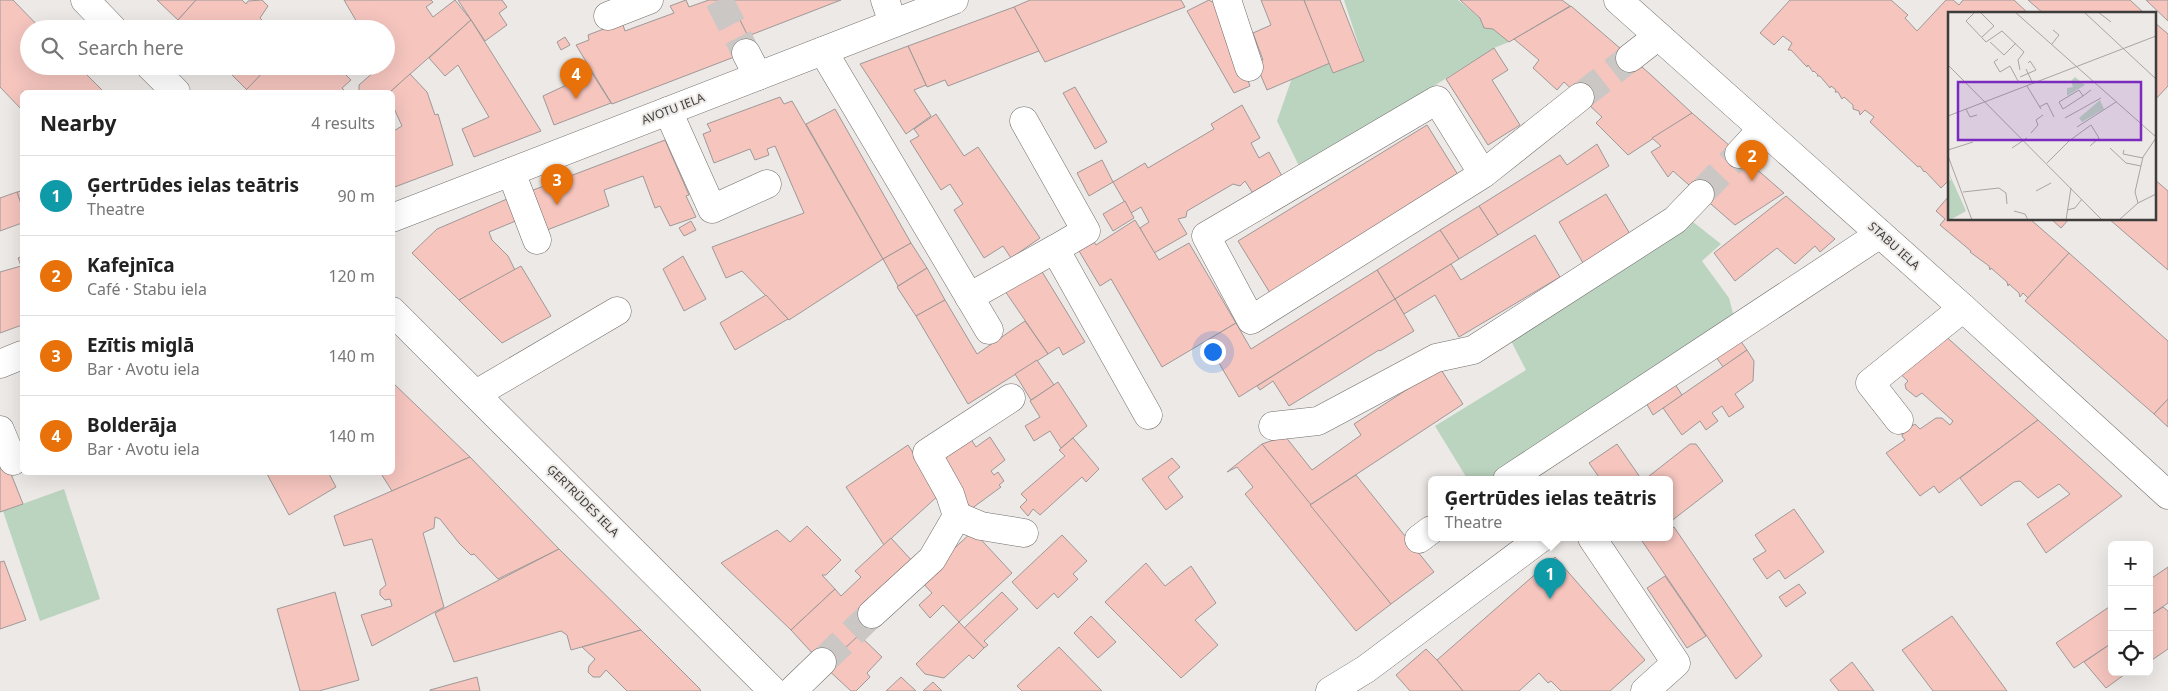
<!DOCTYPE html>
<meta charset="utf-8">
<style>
body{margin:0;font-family:"Noto Sans",sans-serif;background:#f2f2f2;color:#222}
.controls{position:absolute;right:15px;bottom:15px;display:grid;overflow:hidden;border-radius:8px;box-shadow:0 5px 20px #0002}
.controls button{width:45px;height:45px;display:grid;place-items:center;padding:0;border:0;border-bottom:1px solid #e0e0e0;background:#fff;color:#222;font:25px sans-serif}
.you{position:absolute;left:1212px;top:351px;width:18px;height:18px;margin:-12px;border:4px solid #fff;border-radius:50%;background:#1a73e8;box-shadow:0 0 0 8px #1a73e833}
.badge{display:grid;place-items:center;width:32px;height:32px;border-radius:50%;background:#111827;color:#fff;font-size:16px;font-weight:700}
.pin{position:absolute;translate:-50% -41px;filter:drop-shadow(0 1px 2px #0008)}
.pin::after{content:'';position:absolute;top:26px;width:18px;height:15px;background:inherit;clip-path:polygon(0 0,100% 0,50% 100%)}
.popup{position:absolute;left:1428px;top:476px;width:245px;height:65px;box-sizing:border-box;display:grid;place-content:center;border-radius:8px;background:#fff;filter:drop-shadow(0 1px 4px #0005);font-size:16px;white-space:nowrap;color:#767676}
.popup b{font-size:19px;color:#222}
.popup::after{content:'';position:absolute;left:50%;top:100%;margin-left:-10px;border:10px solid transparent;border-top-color:#fff}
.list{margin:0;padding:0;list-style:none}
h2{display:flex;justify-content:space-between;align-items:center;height:65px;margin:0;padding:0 20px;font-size:21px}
h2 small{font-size:16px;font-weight:400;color:#767676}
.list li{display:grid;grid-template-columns:32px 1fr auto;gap:15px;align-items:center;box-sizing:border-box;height:80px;padding:0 20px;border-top:1px solid #e0e0e0}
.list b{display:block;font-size:19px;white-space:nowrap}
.list p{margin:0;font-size:16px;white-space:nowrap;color:#767676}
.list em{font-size:16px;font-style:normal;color:#767676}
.icon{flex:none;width:28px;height:28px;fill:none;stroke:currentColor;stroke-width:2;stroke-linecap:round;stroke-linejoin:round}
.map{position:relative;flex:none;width:2168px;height:691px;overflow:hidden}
.search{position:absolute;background:#fff;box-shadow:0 5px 20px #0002;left:20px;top:20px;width:375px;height:55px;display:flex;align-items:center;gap:12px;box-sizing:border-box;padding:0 18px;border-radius:28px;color:#767676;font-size:19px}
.panel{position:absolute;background:#fff;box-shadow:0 5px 20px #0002;left:20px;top:90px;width:375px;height:385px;border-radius:8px}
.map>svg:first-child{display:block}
.green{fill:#bbd4bf}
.building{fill:#f5c5be;stroke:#9e9998}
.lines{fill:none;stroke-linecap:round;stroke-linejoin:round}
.minor-tunnel{stroke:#cac7c4;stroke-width:28;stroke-dasharray:28 14;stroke-linecap:butt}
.minor-casing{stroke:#716d6a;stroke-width:29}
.minor{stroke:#fff;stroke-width:28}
.labels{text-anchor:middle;stroke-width:4;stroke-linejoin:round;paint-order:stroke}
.street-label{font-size:12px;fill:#3e3d3b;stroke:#ede9e6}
.inset-road{fill:none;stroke:#a7a4a2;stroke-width:1}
.view{fill:#7b2cbf;fill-opacity:0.15;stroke:#7b2cbf;stroke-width:2.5}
.inset-edge{fill:none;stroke:#3e3d3b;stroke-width:2.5}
</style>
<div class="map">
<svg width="2168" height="691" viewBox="0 0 2168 691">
<rect width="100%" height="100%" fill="#ede9e6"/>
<g class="green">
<path d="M1344 0H1458L1509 42 1494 48 1301 170 1277 121 1292 78 1330 63 1333 73 1364 61Z"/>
<path d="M1688 218 1721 244 1702 261 1729 298 1735 321 1497 480H1468L1435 426 1526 370 1510 339Z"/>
<path d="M64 489 100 599 40 621 3 511Z"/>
</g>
<g class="building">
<path d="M0 0H13L41 29H29V66H78L104 92H22V110L0 87Z"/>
<path d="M157 0H196L178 20Z"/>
<path d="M196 0H242L246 4 248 1 262 0 268 6 260 18 271 29H186L178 20Z"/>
<path d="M344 0H431L433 2 426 7 433 17 455 0 471 20 390 92H359V85L376 70H381V66H386V29H361Z"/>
<path d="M458 0H502L507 7 499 13 507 25 485 41Z"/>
<path d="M686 0 689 7 709 0H730L755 49 612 104 576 45 589 40 588 35 622 22 625 31 674 13 670 6Z"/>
<path d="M730 0H841L748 36Z"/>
<path d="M1030 0H1181L1185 7 1045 62 1014 7Z"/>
<path d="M1209 0 1214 3 1233 40 1250 86 1234 93 1187 11Z"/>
<path d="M1261 0H1304L1330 63 1267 90 1256 64 1263 60 1253 33 1271 25Z"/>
<path d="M1304 0H1340L1364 61 1333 73Z"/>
<path d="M1460 0H1562L1570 6 1509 42 1493 29 1484 28 1480 18Z"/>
<path d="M1790 0H1891L1908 15 1905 18 1917 31 1946 0H1953L1959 5 1963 0H2014L2029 14H1949V180L1941 188 1925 171 1924 172 1920 166 1918 167 1870 122 1874 117 1865 110 1860 115 1859 111 1853 109V105L1844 97 1842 99 1838 92H1835L1836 90 1831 86 1830 88 1820 76H1817L1818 75 1814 71 1813 72 1808 65 1807 67 1791 50H1788L1792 43 1783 36 1774 45 1760 33Z"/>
<path d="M2028 0H2130L2145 14H2044Z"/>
<path d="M2146 0H2168V21Z"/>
<path d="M1571 6 1650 74 1692 113 1628 155 1596 123 1602 117 1564 82 1557 90 1533 68 1539 60 1514 39Z"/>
<path d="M1014 7 1039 51 948 86 945 80 927 87 908 46Z"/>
<path d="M471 20 541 131 474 157 462 129 489 117 458 65 445 76 429 58Z"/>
<path d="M2154 22 2168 34V86L2154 101Z"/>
<path d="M565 37 570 45 561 50 557 42Z"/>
<path d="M908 46 926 85 914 90 931 116 906 134 860 64Z"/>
<path d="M1494 48 1508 70 1492 80 1520 125 1488 145 1446 79Z"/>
<path d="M223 66H269L247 90Z"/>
<path d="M269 66H337L351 80 342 88 346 92H248L246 90Z"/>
<path d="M592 73 611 103 554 125 543 96Z"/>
<path d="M410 74 427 92 435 115 438 114 453 165 392 188V132L402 126 392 104V92H390Z"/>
<path d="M1075 87 1107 142 1095 149 1063 93Z"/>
<path d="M780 97 784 104 792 101 883 259 789 320 742 271 726 278 712 247 804 213 775 146 767 149 769 155 755 160 750 149 714 163 703 134 711 131 707 124Z"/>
<path d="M1242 105 1260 138 1251 143 1259 158 1269 152 1283 178 1254 195 1245 181 1240 186 1233 184 1187 211 1186 217 1178 219 1187 234 1154 253 1140 228 1149 222 1141 207 1131 213 1113 182 1145 163 1148 168 1214 129 1211 124Z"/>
<path d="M835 109 911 243 883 259 806 124Z"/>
<path d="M1692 113 1784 193 1735 225 1673 171 1668 177 1651 152 1661 146 1652 138Z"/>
<path d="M936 114 964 156 978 147 1040 238 1011 258 1003 246 984 258 954 210 963 204 950 184 941 190 910 141 919 136 914 129Z"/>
<path d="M1427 125 1460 178 1270 293 1238 241Z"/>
<path d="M665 140 689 195 686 196 696 217 670 226 660 206 655 208 643 176 604 190 609 206 547 230 528 192Z"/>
<path d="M1597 144 1609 166 1498 235 1479 206 1560 155 1567 165Z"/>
<path d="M1102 160 1113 182 1089 196 1077 173Z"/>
<path d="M2154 179 2168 191V270L2109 219H2154Z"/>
<path d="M22 191V207L17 192Z"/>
<path d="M17 192 22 207V223L0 231V198Z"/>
<path d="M1606 194 1630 234 1583 263 1559 222Z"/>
<path d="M514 196 523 218 489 232 492 240 508 256 515 270 459 300 412 253 437 229Z"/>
<path d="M1786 196 1835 239 1820 252 1815 246 1795 264 1777 248 1735 281 1714 253Z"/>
<path d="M1949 196V219H2030L2069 253 2028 298 2023 293 2020 297 2019 293 2009 284 2008 286 2007 282 1991 268 1990 270 1989 266 1970 252 1971 251 1940 225 1945 219 1936 211Z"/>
<path d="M1125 201 1134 218 1113 231 1103 214Z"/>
<path d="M1479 206 1498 235 1459 259 1440 230Z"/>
<path d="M2051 219H2069L2061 228Z"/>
<path d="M1135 220 1159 260 1189 243 1236 323 1162 367 1111 279 1100 286 1079 251 1094 242 1096 245Z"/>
<path d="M691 221 696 230 684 236 679 228Z"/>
<path d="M1440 230 1459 259 1395 299 1377 270Z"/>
<path d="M1535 235 1560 277 1459 337 1435 295 1404 314 1395 299 1451 264 1461 280Z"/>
<path d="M911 243 927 268 898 286 883 259Z"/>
<path d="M2069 253 2168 341V399L2154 414 2025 301Z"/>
<path d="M22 256V325L0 333V272L21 266 18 258Z"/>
<path d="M683 256 706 299 684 311 663 269Z"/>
<path d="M521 266 551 316 502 343 459 300Z"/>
<path d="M927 268 945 300 916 316 897 287Z"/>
<path d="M1041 270 1085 342 1063 355 1059 347 1048 354 1005 291Z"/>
<path d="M1377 270 1395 299 1239 397 1206 341 1236 323 1251 349Z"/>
<path d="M766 295 788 319 735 350 720 323Z"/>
<path d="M1395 299 1414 331 1380 351 1379 350 1289 406 1273 381 1260 390 1257 386Z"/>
<path d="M945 300 977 354 1025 321 1048 354 968 404 916 316Z"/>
<path d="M1940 331 2038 420 1939 493 1934 486 1920 496 1886 453 1905 440 1902 436 1903 432 1915 424 1920 429 1936 418H1942L1950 425 1953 421 1922 393 1916 397 1906 389 1905 384 1908 381 1895 369Z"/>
<path d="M1740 340 1747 350 1723 367 1716 357Z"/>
<path d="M1747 350 1754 361 1753 381 1735 394 1744 407 1729 417 1722 406 1712 413 1718 421 1706 430 1700 421 1682 435 1663 408Z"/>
<path d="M1037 360 1054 385 1031 400 1015 374Z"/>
<path d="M1440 368 1463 404 1310 505 1262 444 1285 436 1312 470 1361 435 1354 424Z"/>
<path d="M1673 381 1682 395 1653 415 1645 401Z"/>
<path d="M392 382 470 457 392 491 380 472H392Z"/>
<path d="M1058 382 1087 426 1061 448 1050 431 1034 441 1025 426 1040 417 1030 401Z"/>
<path d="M2168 399V427L2154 414Z"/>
<path d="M2038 420 2122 496 2046 553 2027 524 2070 494 2059 484 2038 498 2020 481 2014 482 1981 506 1960 478Z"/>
<path d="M967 433 976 447 990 437 1005 460 991 471 994 475 998 472 1004 481 999 485 1001 487 971 509 937 455Z"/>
<path d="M1073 438 1099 469 1086 482 1082 477 1040 515 1033 509 1028 516 1020 507 1027 500 1021 494 1065 456 1059 450Z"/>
<path d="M1262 444 1391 604 1356 631 1245 494 1253 487 1237 467 1227 472Z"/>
<path d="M1617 444 1642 480H1601L1589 463Z"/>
<path d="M1690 444H1696L1723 481 1670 522 1669 480H1644Z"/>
<path d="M908 445 940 494 884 545 846 487Z"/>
<path d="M0 446 23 504 0 512Z"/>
<path d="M470 457 559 549 498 579 474 554 471 555 459 543 440 519 435 517 434 528 423 533 444 607 372 646 361 615 392 606 390 599 385 600 380 595V590L386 585 372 539 344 546 334 516Z"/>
<path d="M1172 458 1180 467 1168 477 1183 497 1166 510 1142 479Z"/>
<path d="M266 472H328L336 487 289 515Z"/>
<path d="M1356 475 1434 572 1391 604 1310 505Z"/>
<path d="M1794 509 1824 552 1785 579 1779 570 1767 579 1753 559 1766 551 1755 535Z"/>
<path d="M807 526 841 560 826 575H822L835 589 791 630 721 563 777 530 790 542Z"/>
<path d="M1674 527 1762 656 1736 679 1640 538H1669V530Z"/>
<path d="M973 531 1012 573 959 622 943 605 930 618 919 605 932 593 920 580Z"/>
<path d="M1062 535 1087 561 1073 574 1078 579 1058 598 1054 593 1037 609 1012 582Z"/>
<path d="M891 538 914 563 877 619 825 667 791 630 835 589 841 596 861 577 855 571Z"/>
<path d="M559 549 641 630 571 650 567 635 561 631 454 662 435 613Z"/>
<path d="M1555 557 1645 660 1610 691H1561L1551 681 1548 683 1539 673 1519 691H1463L1437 660Z"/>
<path d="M4 561 26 620 0 629V562Z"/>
<path d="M1146 563 1165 586 1191 566 1216 603 1195 620 1218 645 1181 678 1105 602Z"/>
<path d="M2168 567V603L2149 616V580Z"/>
<path d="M1665 576 1706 636 1687 648 1647 588Z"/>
<path d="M1799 584 1806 593 1786 607 1779 597Z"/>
<path d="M335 592 359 680 319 691H300L277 609Z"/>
<path d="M1002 592 1018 609 984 641 988 645 984 648 964 628Z"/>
<path d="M2112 605V643L2074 668 2056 643Z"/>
<path d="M2163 607 2168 611V649L2149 662V616Z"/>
<path d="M1091 616 1116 642 1098 658 1074 633Z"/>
<path d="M1952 616 2007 691H1933L1902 650Z"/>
<path d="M959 622 984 648 973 659 969 655 944 678 925 674 916 664Z"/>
<path d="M641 630 699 688 701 691H627L606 670 600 677H593L588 672 589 666 595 659 582 647Z"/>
<path d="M859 635 882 657 867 673 870 677 856 691H851L825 667Z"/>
<path d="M2112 643V672H2128L2106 688 2084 662Z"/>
<path d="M1059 647 1102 691H1022L1017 686Z"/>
<path d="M1426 649 1437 660 1463 691H1410L1396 675Z"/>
<path d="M1852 662 1874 691H1839L1830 680Z"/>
<path d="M477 677 480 691H430V690Z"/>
<path d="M901 677 916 691H886Z"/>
<path d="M933 682 942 691H923Z"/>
</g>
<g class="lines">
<g class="minor-tunnel">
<path d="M719 0 746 53"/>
<path d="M1580 97 1630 58"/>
<path d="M1700 194 1739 154"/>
<path d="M822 662 872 614"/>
</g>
<g class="minor-casing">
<g id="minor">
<path d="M85 0 113 29"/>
<path d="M885 0 893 23"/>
<path d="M1227 0 1249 67"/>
<path d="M1618 0 1963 308 2168 495"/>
<path d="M608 16 649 0"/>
<path d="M823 51 989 330"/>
<path d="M746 53 758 76"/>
<path d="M1630 58 1658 36"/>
<path d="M150 66 176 92"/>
<path d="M668 111 712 209 767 184"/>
<path d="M1024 121 1086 231 1055 249"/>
<path d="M1739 154 1762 129"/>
<path d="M511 172 537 240"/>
<path d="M1483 174 1437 100 1206 236 1251 320 1483 174 1580 97"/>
<path d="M392 218 954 0"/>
<path d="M969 297 1055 249 1148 415"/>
<path d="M392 311 773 691"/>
<path d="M0 364 22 355"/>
<path d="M476 394 617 311"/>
<path d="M1899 420 1870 383 1963 308"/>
<path d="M1273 426 1318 421 1436 358 1473 350 1675 220 1700 194"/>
<path d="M0 430 13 461"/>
<path d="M1507 480 1880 234"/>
<path d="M957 516 981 526 1024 533"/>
<path d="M1592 538 1676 663 1645 691"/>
<path d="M1419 539 1431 530"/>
<path d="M872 614 932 559 957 516 950 494 927 453 1011 398"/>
<path d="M792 691 822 662"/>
<path d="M1330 691 1366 669 1541 538"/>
</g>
</g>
<use href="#minor" class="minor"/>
</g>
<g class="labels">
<g class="street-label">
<text transform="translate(673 109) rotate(-21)" y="4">AVOTU IELA</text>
<text transform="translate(1894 246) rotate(42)" y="4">STABU IELA</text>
<text transform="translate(583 501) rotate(45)" y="4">ĢERTRŪDES IELA</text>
</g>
</g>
<g transform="translate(1948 12)">
<rect width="208" height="208" fill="#ede9e6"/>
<path d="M127 65 137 73 119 84V76L125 75 123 69ZM152 88 156 97 134 110 131 106ZM0 159 18 199 4 207H0V169L3 168Z" fill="#bbd4bf"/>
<path class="inset-road" d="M27 0 18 9 38 30 54 19 76 40 70 48 72 58M32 0 46 14 34 25M67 0 208 125M136 0 208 67M150 0 163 10M42 30 56 43 68 31M104 32 111 23 105 18M50 47 46 50 52 60 62 54 70 69M0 53 154 208M78 57 85 72M72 65 88 58 82 49 80 51M79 74 93 97M135 84 131 78 111 90 115 97 135 84 143 78M91 95 99 91 106 105M18 97 22 105 29 103M0 104 208 24M117 106 153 86M129 115 168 90M83 121 90 113 88 108 95 103M64 136 79 126M162 136 178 151 193 154M0 138 25 130M176 138 175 142 195 146M0 144 24 208M99 151 121 129 143 113 151 126 142 134M88 179 103 171M15 180 51 176 58 181 59 192M190 191 208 182M119 198 127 196 134 187M66 199 77 202 80 208M118 208 123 176M171 208 190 191 187 180 195 145 208 126"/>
<path class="view" d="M10 70H193V128H10Z"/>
<rect width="208" height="208" class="inset-edge"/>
</g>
</svg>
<div class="controls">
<button>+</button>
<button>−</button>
<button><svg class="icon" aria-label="locate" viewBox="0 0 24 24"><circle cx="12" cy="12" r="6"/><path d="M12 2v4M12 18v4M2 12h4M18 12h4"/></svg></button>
</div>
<div class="you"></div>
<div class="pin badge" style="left:1550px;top:599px;background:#0f9aa8">1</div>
<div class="popup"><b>Ģertrūdes ielas teātris</b>Theatre</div>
<div class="pin badge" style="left:1752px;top:181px;background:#e8710a">2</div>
<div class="pin badge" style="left:557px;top:205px;background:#e8710a">3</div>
<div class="pin badge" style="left:576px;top:99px;background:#e8710a">4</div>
<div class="search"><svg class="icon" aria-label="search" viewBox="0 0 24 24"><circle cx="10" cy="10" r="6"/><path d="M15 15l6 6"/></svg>Search here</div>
<section class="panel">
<h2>Nearby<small>4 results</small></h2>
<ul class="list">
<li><span class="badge" style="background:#0f9aa8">1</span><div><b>Ģertrūdes ielas teātris</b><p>Theatre</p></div><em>90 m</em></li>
<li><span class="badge" style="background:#e8710a">2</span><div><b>Kafejnīca</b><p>Café · Stabu iela</p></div><em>120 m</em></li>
<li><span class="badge" style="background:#e8710a">3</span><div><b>Ezītis miglā</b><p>Bar · Avotu iela</p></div><em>140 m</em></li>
<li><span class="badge" style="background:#e8710a">4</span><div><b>Bolderāja</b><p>Bar · Avotu iela</p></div><em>140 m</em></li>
</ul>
</section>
</div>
